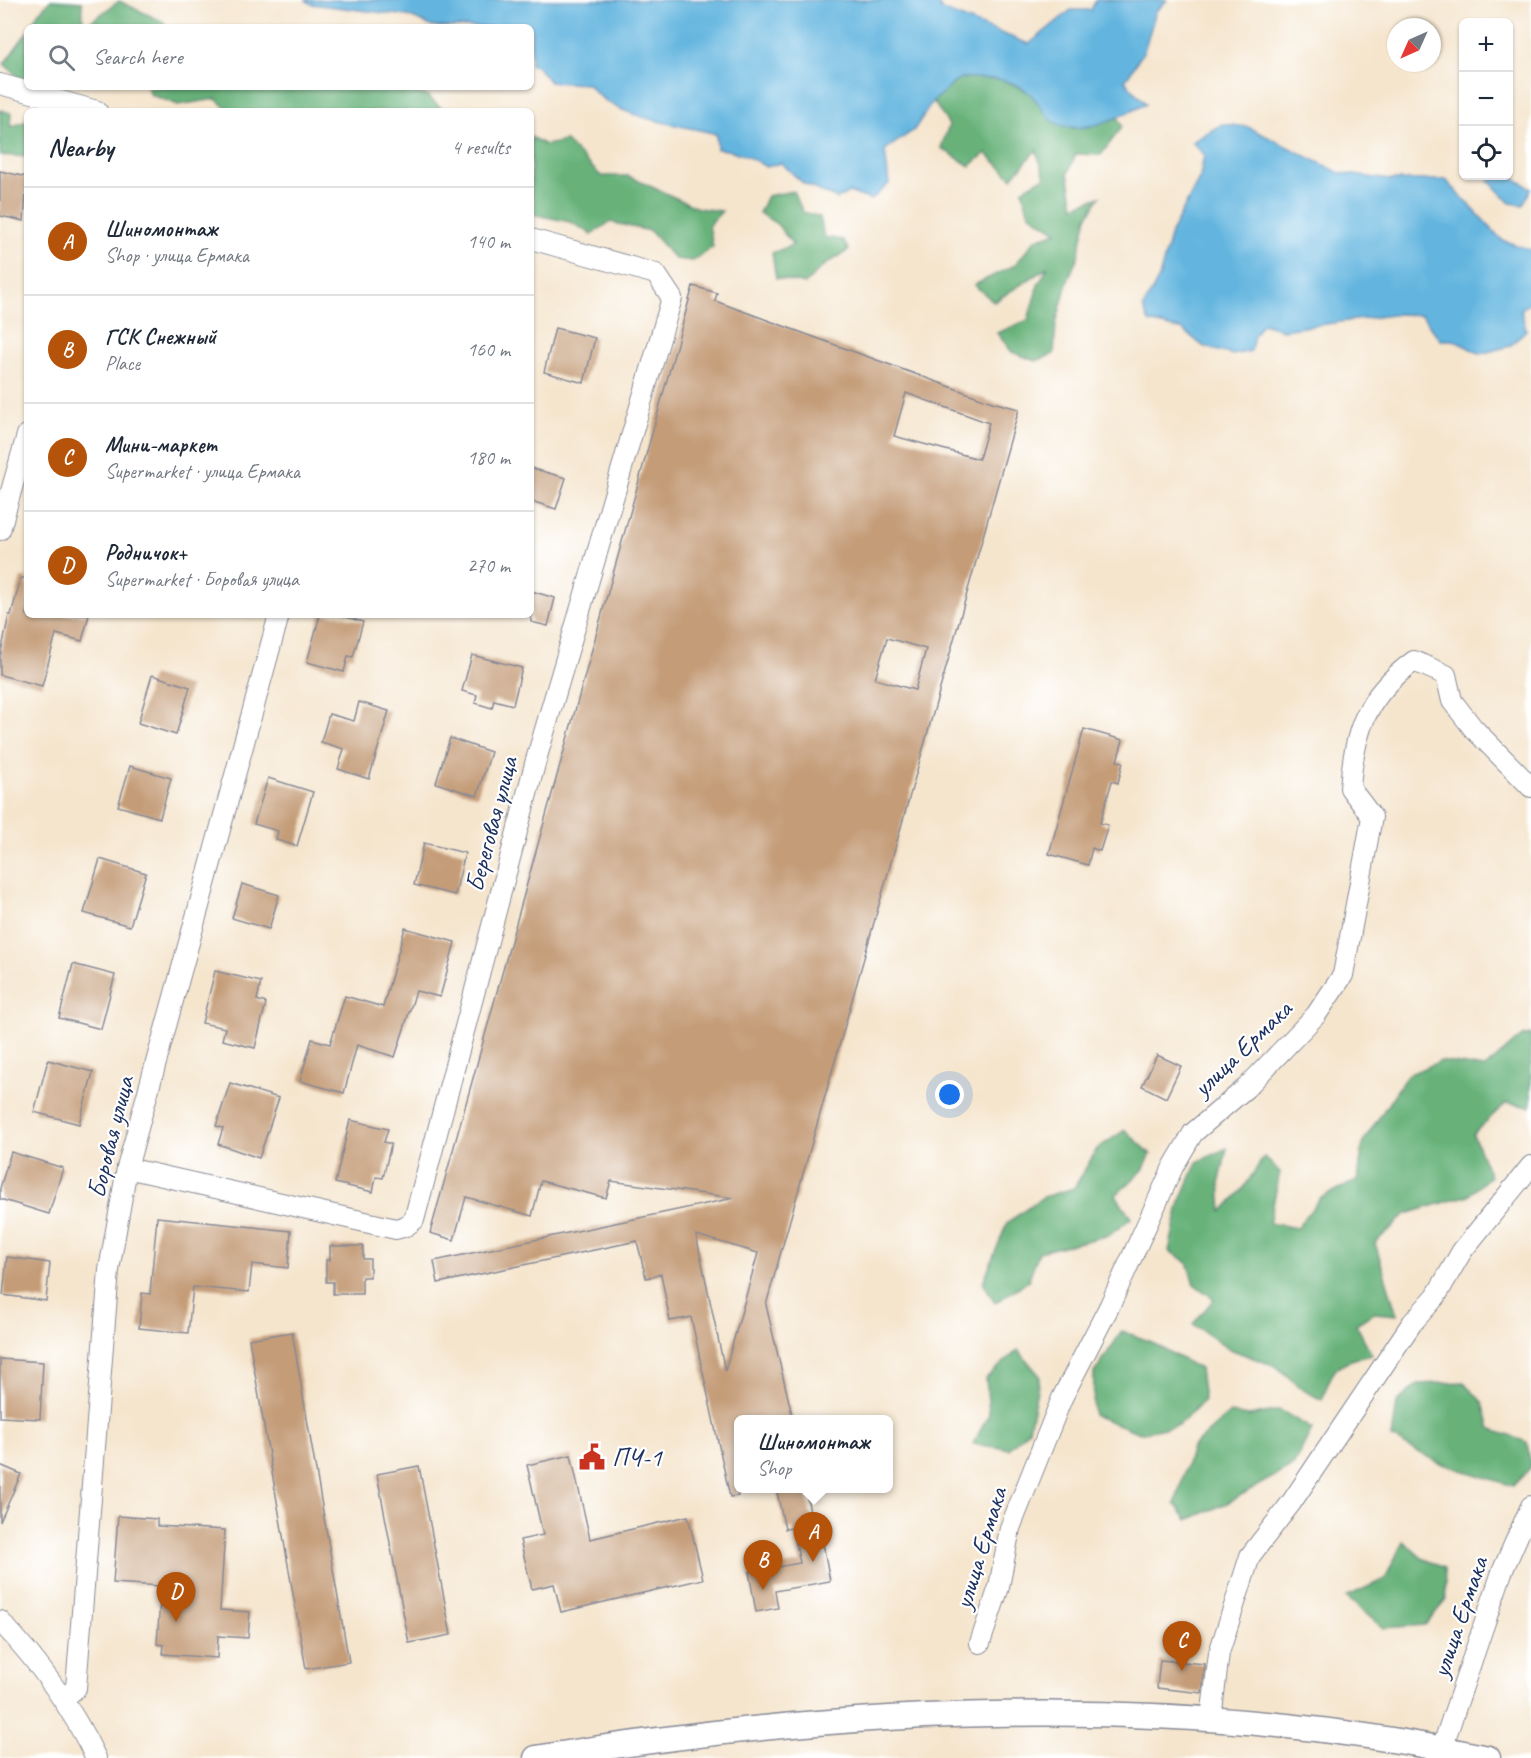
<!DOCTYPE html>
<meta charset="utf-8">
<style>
body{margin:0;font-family:Caveat,sans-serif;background:#f2f2f3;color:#1f2937}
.controls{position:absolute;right:18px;top:18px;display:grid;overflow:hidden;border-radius:9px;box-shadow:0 2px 4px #0004}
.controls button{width:54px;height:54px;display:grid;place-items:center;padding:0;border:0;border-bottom:2px solid #e0e1e3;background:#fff;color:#1f2937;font:30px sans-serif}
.compass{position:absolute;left:1387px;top:18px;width:54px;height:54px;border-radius:50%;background:#fff;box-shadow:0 2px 4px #0004;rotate:225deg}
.you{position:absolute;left:950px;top:1095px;width:21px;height:21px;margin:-15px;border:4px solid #fff;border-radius:50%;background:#1a73e8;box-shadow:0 0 0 9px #1a73e833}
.badge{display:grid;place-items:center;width:39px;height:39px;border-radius:50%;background:#b45309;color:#fff;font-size:20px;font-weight:700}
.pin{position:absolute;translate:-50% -50px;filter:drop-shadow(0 2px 3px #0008)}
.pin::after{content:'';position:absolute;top:32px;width:21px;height:18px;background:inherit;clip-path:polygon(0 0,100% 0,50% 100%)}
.popup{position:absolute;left:734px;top:1415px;width:159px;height:78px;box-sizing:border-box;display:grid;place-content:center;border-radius:9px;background:#fff;filter:drop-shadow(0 2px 4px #0005);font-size:20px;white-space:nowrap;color:#747a83}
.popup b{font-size:22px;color:#1f2937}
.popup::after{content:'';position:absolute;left:50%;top:100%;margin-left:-12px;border:12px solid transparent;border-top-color:#fff}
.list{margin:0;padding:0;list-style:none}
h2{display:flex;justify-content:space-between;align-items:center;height:78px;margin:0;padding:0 24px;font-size:26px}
h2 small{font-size:20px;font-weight:400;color:#747a83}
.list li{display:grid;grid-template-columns:39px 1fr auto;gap:18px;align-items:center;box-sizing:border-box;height:108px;padding:0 24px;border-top:2px solid #e0e1e3}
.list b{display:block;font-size:22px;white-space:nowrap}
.list p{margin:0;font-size:20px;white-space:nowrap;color:#747a83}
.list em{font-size:20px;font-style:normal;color:#747a83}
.icon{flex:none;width:33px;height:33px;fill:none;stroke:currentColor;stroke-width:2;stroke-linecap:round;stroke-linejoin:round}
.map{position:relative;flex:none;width:1531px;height:1758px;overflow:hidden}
.search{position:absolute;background:#fff;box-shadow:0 2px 4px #0004;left:24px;top:24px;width:510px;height:66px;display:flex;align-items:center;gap:15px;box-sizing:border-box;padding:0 21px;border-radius:9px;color:#747a83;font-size:22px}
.panel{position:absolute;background:#fff;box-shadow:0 2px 4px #0004;left:24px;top:108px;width:510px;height:510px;border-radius:9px}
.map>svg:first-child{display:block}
.forest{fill:#68b27a;stroke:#42706c;stroke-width:1.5}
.water{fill:#64b5df;stroke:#40729e;stroke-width:1.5}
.building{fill:#c49c78;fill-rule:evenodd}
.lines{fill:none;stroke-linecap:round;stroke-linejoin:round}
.minor-casing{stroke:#888a96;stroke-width:22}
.tertiary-casing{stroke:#888a96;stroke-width:27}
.minor{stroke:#fff;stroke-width:20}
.tertiary{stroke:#fff;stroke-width:24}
.labels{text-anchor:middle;stroke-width:4.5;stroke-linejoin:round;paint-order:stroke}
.street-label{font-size:26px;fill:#1b2f5e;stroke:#fff}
.poi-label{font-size:26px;fill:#1b2f5e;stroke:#fff;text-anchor:start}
</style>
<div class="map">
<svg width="1531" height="1758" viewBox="0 0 1531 1758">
<rect width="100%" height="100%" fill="#fff"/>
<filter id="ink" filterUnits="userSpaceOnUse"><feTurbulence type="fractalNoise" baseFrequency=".0167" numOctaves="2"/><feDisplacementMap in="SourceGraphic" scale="12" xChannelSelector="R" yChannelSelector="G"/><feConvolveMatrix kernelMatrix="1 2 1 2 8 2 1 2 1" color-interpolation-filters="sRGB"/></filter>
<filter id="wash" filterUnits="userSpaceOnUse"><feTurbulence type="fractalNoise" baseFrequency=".008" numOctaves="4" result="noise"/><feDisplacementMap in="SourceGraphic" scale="24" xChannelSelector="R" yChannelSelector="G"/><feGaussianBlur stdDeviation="1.35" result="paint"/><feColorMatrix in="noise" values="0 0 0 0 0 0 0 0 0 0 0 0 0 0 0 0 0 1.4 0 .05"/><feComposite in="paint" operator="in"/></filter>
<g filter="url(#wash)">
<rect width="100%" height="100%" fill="#f5e5cd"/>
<g class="forest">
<path d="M51 0 82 2 83 27H30L38 13Z"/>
<path d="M119 1 164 22 166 27H83Z"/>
<path d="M27 32V85L4 64Z"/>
<path d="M960 78H1001L1030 93 1053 122 1074 128 1118 117 1122 127 1101 155 1076 154 1068 173 1074 206 1100 197 1087 217 1078 256 1067 283 1056 324 1054 354 1036 361 1012 352 997 333 1028 320 1038 285 1048 267 994 302 974 285 1015 265 1036 239 1057 232 1029 214 1022 190 1045 177 1036 150 1012 178 986 153 970 166 941 148 949 125 933 101Z"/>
<path d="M147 87H403L427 96 445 111H229L216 99 178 105 151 95Z"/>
<path d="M0 110 11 113 10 127 27 121V157L0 155Z"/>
<path d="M531 137 545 145 566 141 601 176H628L698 208 722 211 709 225 713 247 693 261 675 259 650 231 610 222 592 234 570 222 531 214Z"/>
<path d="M793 191 803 212 820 217 824 237 843 240 849 250 823 266 805 284 776 278 772 253 793 245 777 224 759 213 767 196Z"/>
<path d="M1531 1034V1107L1506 1103 1473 1134 1490 1176 1469 1195 1406 1214 1375 1243 1397 1315 1374 1313 1356 1324 1372 1355C1336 1361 1333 1368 1322 1400L1303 1390 1277 1367 1230 1349 1193 1324 1214 1299 1194 1284 1187 1262 1169 1251 1179 1205 1197 1162 1227 1148 1220 1181 1222 1212 1243 1189 1264 1157 1280 1172 1269 1223 1297 1228 1320 1198 1358 1180 1363 1142 1407 1075 1441 1061 1485 1068 1522 1036Z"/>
<path d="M1125 1130 1151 1154 1143 1170 1116 1195 1131 1218 1110 1235 1039 1252 1028 1281 995 1303 983 1282 1007 1223 1043 1197 1074 1188 1097 1149Z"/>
<path d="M1122 1331 1149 1341 1200 1369 1204 1400 1179 1425 1140 1433 1093 1415 1094 1373Z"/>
<path d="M1018 1350 1040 1376 1029 1429 1009 1449 973 1444 989 1414 986 1378Z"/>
<path d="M1464 1382 1483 1403 1490 1429 1527 1442 1531 1467 1513 1486 1439 1463 1392 1438 1397 1402 1418 1384Z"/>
<path d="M1280 1410 1312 1429 1293 1466 1227 1503 1187 1520 1175 1504 1192 1447 1230 1413 1249 1416Z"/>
<path d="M1403 1541 1422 1558 1444 1568 1446 1600 1425 1625 1383 1628 1346 1597 1385 1579Z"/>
</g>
<g class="water">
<path d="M306 0H936L942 10 1029 44 1071 10H1091L1096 0H1167L1156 11 1144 51 1125 81 1146 104C1121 116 1080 138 1054 122 1044 116 1039 101 1030 94 1011 76 984 78 960 78L933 101 914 130 885 150 889 184 871 200 849 192 837 199 803 183 781 163 766 167C750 157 736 150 717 149L716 134C676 123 614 120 588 84L550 82 537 66 531 65V27H433L408 16 311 4Z"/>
<path d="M1222 124 1248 127 1340 173 1390 180H1446L1502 240 1531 250V301L1521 310 1526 330 1510 346 1480 354 1454 340H1440L1422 315 1399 314 1282 330 1263 323 1254 335 1251 351 1232 355 1203 346 1183 330 1149 322 1143 307 1159 278 1171 233 1200 177 1204 155 1192 142Z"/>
<path d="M1509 175 1531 188 1523 205 1510 203 1489 181 1496 176Z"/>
</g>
<g id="blocks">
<g class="building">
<path d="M0 171 27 177 24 221 0 216Z"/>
<path d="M693 286 717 293 715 301 992 402 1019 409 766 1305 793 1419H738V1496L730 1497 691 1317 670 1321 661 1274 646 1278 637 1241 438 1283 434 1261 734 1198 611 1181 606 1198 541 1181 532 1216 466 1197 454 1240 430 1233ZM906 393 989 423 979 459 894 436ZM887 638 926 649 915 690 875 679ZM696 1235 758 1253 725 1371Z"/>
<path d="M555 328 595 338 584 383 544 372Z"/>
<path d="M531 468 566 478 556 509 531 501Z"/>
<path d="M21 578H27V615H89L82 641 56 634 42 686 0 675V657L9 615H11Z"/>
<path d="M531 591 555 598 548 626 531 622Z"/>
<path d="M320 615H339L363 622 353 657 348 656 344 672 307 662Z"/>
<path d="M472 655 522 668 513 705 494 700 492 708 475 703 477 695 462 691Z"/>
<path d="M152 675 190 687 176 735 138 723Z"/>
<path d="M359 702 389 711 369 779 338 769 344 749 321 742 329 714 354 721Z"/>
<path d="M1084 729 1123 740 1117 761 1123 762 1118 783 1112 781 1100 823 1108 825 1100 851 1092 848 1088 865 1049 854Z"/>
<path d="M450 738 491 752 477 796 436 783Z"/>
<path d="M130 766 171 778 160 818 118 806Z"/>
<path d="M268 778 313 792 297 846 276 840 278 831 254 824Z"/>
<path d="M424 843 465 853 455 895 414 885Z"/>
<path d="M100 859 146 873 130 926 84 913Z"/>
<path d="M242 884 279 895 269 929 232 918Z"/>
<path d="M405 928 455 942 440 997 416 991 395 1057 357 1045 344 1093 300 1081 312 1039 330 1044 345 996 383 1007Z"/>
<path d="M73 964 115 975 101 1029 59 1018Z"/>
<path d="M215 971 261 982 257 1000 266 1003 255 1048 222 1040 225 1028 202 1023Z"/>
<path d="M1157 1055 1181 1066 1166 1098 1142 1086Z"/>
<path d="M48 1060 93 1072 79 1124 34 1112Z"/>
<path d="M230 1083 279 1098 259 1158 218 1144 223 1128 216 1126Z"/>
<path d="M350 1120 388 1129 384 1142 391 1144 383 1178 376 1177 373 1192 335 1183Z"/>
<path d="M11 1152 63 1168 49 1214 0 1199V1188Z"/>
<path d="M157 1217 291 1231 288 1268 252 1264 249 1292 193 1287 188 1333 139 1328 142 1293 150 1294Z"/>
<path d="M330 1246H363V1259H370V1277H362V1294H333V1282H326V1260H330Z"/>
<path d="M7 1257 50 1263 46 1301 3 1295Z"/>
<path d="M292 1332 349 1662 306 1669 249 1339Z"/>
<path d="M0 1359 43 1362 40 1419 0 1417Z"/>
<path d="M571 1455 590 1539 688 1516 703 1579 561 1612 554 1584 532 1589 520 1540 543 1535 527 1465Z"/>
<path d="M0 1465 21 1474 0 1522Z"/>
<path d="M419 1466 451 1635 409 1643 377 1474Z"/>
<path d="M776 1488H805L816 1540 822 1538 830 1581 775 1591 778 1608 756 1612 749 1572 800 1563 793 1528 785 1529Z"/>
<path d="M118 1516 157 1519V1526L225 1530 220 1610 250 1612 248 1638 218 1636 217 1658 163 1654 164 1645 157 1644 161 1586 113 1583Z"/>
<path d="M1160 1660 1205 1664 1202 1693 1157 1688Z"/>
</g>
</g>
</g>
<g filter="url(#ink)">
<use href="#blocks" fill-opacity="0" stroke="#888a96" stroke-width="1.5"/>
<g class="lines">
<g class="minor-casing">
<g id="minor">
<path d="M0 84 97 111"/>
<path d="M0 530 27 435"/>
<path d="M127 1168 396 1229 406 1226 414 1220 536 760 672 298 656 274 531 239"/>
<path d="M0 1621C40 1663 71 1706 96 1758"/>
<path d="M980 1643 999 1587 1010 1528 1062 1398 1110 1305 1173 1167 1193 1133 1246 1088 1316 1015 1343 975 1372 817 1350 788C1354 731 1366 696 1414 661L1446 675 1452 701 1473 728 1531 787"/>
<path d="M64 1698 76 1688 109 1270 127 1168 279 615"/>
<path d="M1211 1719 1219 1653 1250 1556 1291 1503 1412 1323 1436 1296 1462 1251 1531 1166"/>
<path d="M1442 1748 1502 1572 1531 1506"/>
</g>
</g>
<g class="tertiary-casing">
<path id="tertiary" d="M536 1758C846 1707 1179 1691 1488 1758"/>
</g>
<use href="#minor" class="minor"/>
<use href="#tertiary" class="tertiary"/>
</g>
</g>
<defs>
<g id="civic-bare" transform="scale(2.07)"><path d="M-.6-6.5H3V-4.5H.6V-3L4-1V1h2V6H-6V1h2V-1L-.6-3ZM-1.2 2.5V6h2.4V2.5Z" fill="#c8321e" stroke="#fff" stroke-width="2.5" paint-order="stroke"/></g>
</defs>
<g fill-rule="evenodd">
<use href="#civic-bare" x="592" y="1457"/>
</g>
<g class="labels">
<g class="street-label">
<text transform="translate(491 824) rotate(-75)" y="9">Береговая улица</text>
<text transform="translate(1242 1048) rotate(-44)" y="9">улица Ермака</text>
<text transform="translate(110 1137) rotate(-76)" y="9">Боровая улица</text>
<text transform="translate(980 1548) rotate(-73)" y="9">улица Ермака</text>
<text transform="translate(1459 1617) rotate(-71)" y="9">улица Ермака</text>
</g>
<g class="poi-label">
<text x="612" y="1466">ПЧ-1</text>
</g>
</g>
</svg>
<div class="controls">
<button>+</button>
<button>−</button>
<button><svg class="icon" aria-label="locate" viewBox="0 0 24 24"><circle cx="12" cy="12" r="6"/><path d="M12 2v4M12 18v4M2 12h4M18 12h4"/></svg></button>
</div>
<svg class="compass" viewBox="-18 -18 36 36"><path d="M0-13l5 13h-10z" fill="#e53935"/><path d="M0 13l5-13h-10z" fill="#747a83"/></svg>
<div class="you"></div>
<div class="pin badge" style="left:813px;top:1562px">A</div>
<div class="popup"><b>Шиномонтаж</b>Shop</div>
<div class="pin badge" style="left:763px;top:1590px">B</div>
<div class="pin badge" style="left:1182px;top:1671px">C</div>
<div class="pin badge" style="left:176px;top:1622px">D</div>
<div class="search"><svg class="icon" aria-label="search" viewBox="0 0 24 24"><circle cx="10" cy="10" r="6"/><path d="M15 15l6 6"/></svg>Search here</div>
<section class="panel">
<h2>Nearby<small>4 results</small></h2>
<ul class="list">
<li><span class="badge">A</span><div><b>Шиномонтаж</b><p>Shop · улица Ермака</p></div><em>140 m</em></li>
<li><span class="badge">B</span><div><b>ГСК Снежный</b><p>Place</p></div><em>160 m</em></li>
<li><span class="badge">C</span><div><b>Мини-маркет</b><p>Supermarket · улица Ермака</p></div><em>180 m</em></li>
<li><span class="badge">D</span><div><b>Родничок+</b><p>Supermarket · Боровая улица</p></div><em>270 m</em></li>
</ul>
</section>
</div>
